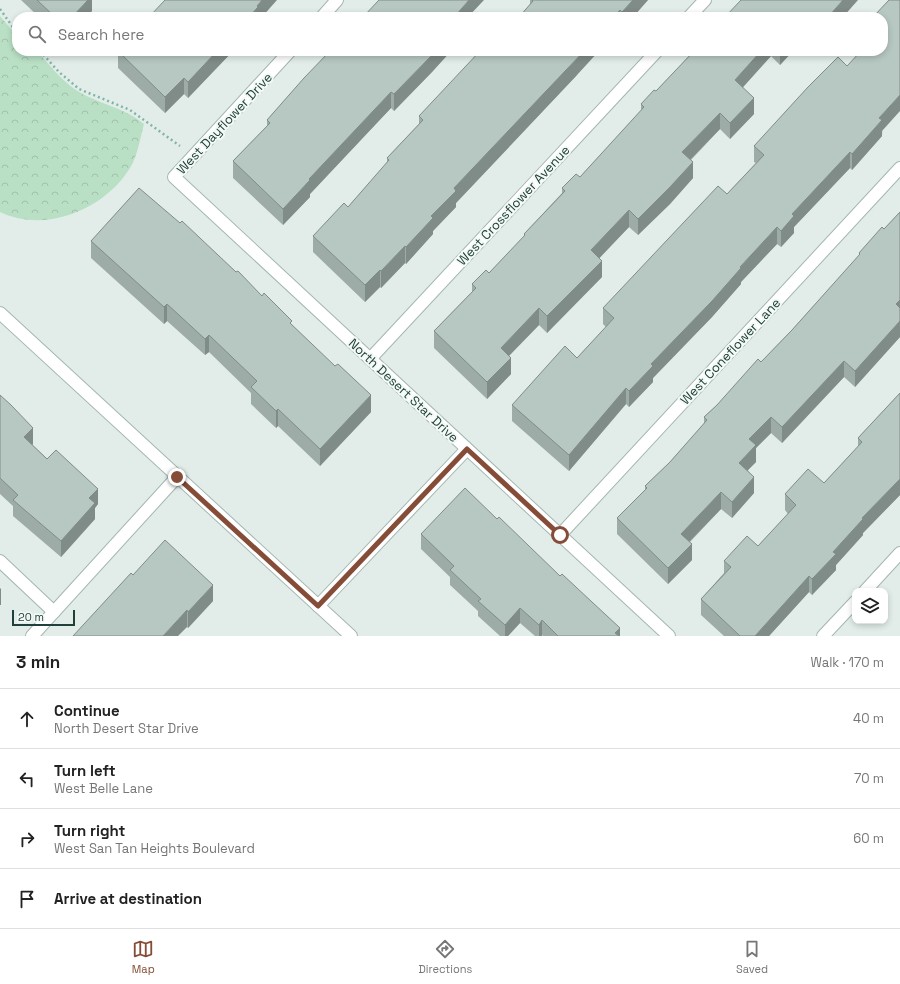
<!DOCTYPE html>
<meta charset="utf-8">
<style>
body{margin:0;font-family:"Space Grotesk",sans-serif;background:#f6f6f6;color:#222}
.controls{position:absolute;right:12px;bottom:12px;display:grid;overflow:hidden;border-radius:8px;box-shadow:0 2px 6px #0003}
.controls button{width:36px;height:36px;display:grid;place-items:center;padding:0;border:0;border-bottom:1px solid #e0e0e0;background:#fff;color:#222;font:20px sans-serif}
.scale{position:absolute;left:12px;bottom:10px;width:63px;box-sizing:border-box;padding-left:4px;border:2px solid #204039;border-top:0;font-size:11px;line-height:14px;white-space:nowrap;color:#204039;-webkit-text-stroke:3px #f3f9f6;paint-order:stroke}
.stop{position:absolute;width:12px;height:12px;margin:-9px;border:3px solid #854d37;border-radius:50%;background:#fff}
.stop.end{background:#854d37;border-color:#fff;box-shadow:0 1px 4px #0008}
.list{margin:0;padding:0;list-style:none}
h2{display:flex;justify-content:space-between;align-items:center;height:52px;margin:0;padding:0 16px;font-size:17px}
h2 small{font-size:13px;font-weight:400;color:#767676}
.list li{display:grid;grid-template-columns:26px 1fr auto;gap:12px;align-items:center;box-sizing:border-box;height:60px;padding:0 16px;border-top:1px solid #e0e0e0}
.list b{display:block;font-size:15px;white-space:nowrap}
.list p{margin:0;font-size:13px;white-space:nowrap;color:#767676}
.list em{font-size:13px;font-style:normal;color:#767676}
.icon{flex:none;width:22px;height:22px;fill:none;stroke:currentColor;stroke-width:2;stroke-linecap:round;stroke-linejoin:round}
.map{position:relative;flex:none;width:900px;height:636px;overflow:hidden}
.search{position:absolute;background:#fff;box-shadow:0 2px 6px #0003;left:12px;right:12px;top:12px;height:44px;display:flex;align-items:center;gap:10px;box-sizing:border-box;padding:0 14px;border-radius:16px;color:#767676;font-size:15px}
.sheet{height:292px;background:#fff}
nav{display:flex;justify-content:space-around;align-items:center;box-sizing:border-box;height:56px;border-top:1px solid #e0e0e0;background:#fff;font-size:11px;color:#767676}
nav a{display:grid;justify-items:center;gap:2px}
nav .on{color:#854d37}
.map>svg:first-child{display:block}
.park{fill:url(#park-crowns)}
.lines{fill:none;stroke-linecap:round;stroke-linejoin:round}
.minor-casing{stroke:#a4b6b1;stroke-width:14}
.path{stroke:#80b4a6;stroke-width:2.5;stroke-dasharray:2 3;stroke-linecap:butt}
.minor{stroke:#fff;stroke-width:12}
.wall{fill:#9daca7}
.shaded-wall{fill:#808c88}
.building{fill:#b7c8c2;stroke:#808c88}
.route{stroke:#854d37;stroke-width:5}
.labels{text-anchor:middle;stroke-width:4;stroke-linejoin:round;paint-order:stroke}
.street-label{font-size:13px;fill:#204039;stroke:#f3f9f6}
</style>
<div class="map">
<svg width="900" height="636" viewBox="0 0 900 636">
<defs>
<pattern id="park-crowns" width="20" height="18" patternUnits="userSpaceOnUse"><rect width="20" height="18" fill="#b9e0c5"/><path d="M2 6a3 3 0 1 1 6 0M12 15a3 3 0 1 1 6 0" fill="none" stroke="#9fc1aa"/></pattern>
</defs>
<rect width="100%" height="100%" fill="#e2ede9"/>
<path class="park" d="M0 16 17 36V51H37C49 64 61 80 76 90 98 104 124 107 144 124 140 138 138 155 130 168 105 209 46 234 0 212Z"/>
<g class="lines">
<g class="minor-casing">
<g id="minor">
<path d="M322 17 337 0"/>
<path d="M689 17 705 0"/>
<path d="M290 51 174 177 669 636"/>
<path d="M0 313 351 636"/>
<path d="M370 359 657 51"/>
<path d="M560 535 900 168"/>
<path d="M0 561 54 612"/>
<path d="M865 591 900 553"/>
<path d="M318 606 467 449"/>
<path d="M32 636 177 477"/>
<path d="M823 636 855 602"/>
</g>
</g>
<g class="path">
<path d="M0 9 17 33"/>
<path d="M40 51 59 72 79 89 130 110 180 146"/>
</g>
<use href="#minor" class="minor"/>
</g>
<g class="wall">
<path d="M21 0H92V11L86 17H39Z"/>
<path d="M530 0H648L633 17H519L530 5Z"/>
<path d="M889 0 882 136 852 170 850 168 794 227V233L781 247 777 244 741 282V284L712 317 653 378V382L629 407 626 404 569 471 512 421V405L577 358 606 327 603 324V308L727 194 756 163 754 162V146L847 66 883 51V17Z"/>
<path d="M118 51H233L188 98 184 94 165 113 118 68Z"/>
<path d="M330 51H451L432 72 394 111 391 108 310 194V197L283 225 233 178V161L267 126V120Z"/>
<path d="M694 51H793L780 65 771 56 743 87 754 114 730 139 720 129 691 160 693 178 670 204 638 235 629 227 599 258 602 277 547 333 539 325 509 356 511 374 487 399 434 348V331L472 292V284L489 273 524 237V234L562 193V188L580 177 641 111V104L656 91Z"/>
<path d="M577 75 456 203V207L433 231V234L406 264 405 263 381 288 380 287 365 302 313 252V236L348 207 387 164V158L419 124V116Z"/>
<path d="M900 212V337L855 387 844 377 782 443 771 433 756 448V462L748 470 754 493 732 518 721 509 690 542 692 560 668 584 617 534V518L645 490V486L670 462 704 424V417L717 405 761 362 792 330 859 256V253L884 229Z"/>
<path d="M91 241 236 272 292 325 371 412 320 466 278 426 276 428 251 404V393L209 352 205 355 167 321 164 324 91 258Z"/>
<path d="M900 393V495L863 533V535L836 565V570L812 595 809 592 769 636H724L701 615V599L724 573V561L758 546 788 514 785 510V494L824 483 858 447V438Z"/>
<path d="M0 395 33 444 32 445 98 504 95 508V519L61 557 13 516V506L0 494Z"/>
<path d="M421 534 620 636H543L542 635V636H535L520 623 508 636H500L478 616V611L450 585V577L421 549Z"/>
<path d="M133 575 213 601 188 628Z"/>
</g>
<g class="shaded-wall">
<path d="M88 0H92V11L86 17H72Z"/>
<path d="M262 0H277L262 17H249L257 6Z"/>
<path d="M469 0H484L468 17H455V16Z"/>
<path d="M633 0H648L633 17H622V12Z"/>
<path d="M843 0H858L843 17H828Z"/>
<path d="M620 10V17H614Z"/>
<path d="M217 51H233L188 98V82Z"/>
<path d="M436 51H451L432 72 394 111V94Z"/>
<path d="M584 51H599L577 75 456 203V207L433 231V234L406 264V247L431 216 454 188Z"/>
<path d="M761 51H771V56L735 96V80Z"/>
<path d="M780 51H793L780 65Z"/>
<path d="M184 78V94L165 113V97Z"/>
<path d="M391 92V108L310 194V197L283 225V209L309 179Z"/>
<path d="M900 95V111L882 131V136L852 170V154L879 118Z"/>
<path d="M754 98V114L730 139V123Z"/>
<path d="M720 113V129L682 168V152Z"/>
<path d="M850 152V168L794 227V233L781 247V231L792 214Z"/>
<path d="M693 162V178L670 204 638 235V219Z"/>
<path d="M629 210V227L591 267V250Z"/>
<path d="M777 227V244L741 282V284L712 317 653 378V382L629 407V391L651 364Z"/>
<path d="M405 246V263L381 288V271Z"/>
<path d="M602 261V277L547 333V316Z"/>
<path d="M380 270V287L365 302V285Z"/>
<path d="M900 300V316L896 304Z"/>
<path d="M167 304V321L164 324V307Z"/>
<path d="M539 308V325L501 364V348Z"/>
<path d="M900 321V337L855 387V371Z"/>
<path d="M209 335V352L205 355V339Z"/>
<path d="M511 358V374L487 399V382Z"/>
<path d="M844 361V377L782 443V427Z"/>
<path d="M626 388V404L569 471V455Z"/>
<path d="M371 395V412L320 466V449Z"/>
<path d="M278 409V426L276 428V411Z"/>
<path d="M771 417V433L756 448V462L739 479V463L749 439Z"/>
<path d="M33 428V444L24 453V437Z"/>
<path d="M754 477V493L732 518V502Z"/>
<path d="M900 479V495L863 533V535L836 565V570L812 595V579L833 552 862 518Z"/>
<path d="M98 489V504L95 508V519L61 557V541L89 498Z"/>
<path d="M721 492V509L681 550V534Z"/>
<path d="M692 544V560L668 584V568Z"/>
<path d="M809 576V592L769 636H755Z"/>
<path d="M213 585V601L188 628V612Z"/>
<path d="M1 588V605H0V589Z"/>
<path d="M520 608V623L508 636H505V625Z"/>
<path d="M187 610V627L178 636H163Z"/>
<path d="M542 620V636H539V625Z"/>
<path d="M620 628V636H615V633Z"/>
</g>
<g class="building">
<path d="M37 0H88L72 17H55Z"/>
<path d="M165 0H262L257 6 258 7 249 17H149Z"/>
<path d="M379 0H469L455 16 456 17H363Z"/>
<path d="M532 0H633L622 12 620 10 614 17H519L533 1Z"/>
<path d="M741 0H843L828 17H812L811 16 810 17H725Z"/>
<path d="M889 0H900V95L879 118 882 120 852 154 850 152 792 214 794 216 781 231 777 227 740 267 741 268 712 301 651 364 653 366 629 391 626 388 569 455 512 405 565 346 577 358 614 318 603 308 718 186 727 194 764 155 754 146 808 87 838 57 847 66 861 51H883V28L884 27 883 26V17H873Z"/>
<path d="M118 51H217L188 82 184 78 165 97Z"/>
<path d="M330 51H436L394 94 391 92 309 179 310 180 283 209 233 161 270 123 267 120 304 78Z"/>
<path d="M480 51H584L454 188 456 191 431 216 433 218 406 247 405 246 381 271 380 270 365 285 313 236 344 203 348 207 389 160 387 158 423 120 419 116Z"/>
<path d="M694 51H761L735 80 754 98 730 123 720 113 682 152 693 162 670 187 638 219 629 210 591 250 602 261 547 316 539 308 501 348 511 358 487 382 434 331 476 288 472 284 486 270 489 273 525 235 524 234 565 191 562 188 576 174 580 177 644 107 641 104 654 90 656 91Z"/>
<path d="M139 188 180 223 182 221 236 272 238 271 262 296 264 293 292 321 290 323 335 366 338 364 371 395 320 449 278 409 276 411 251 387 257 381 209 335 205 339 167 304 164 307 91 241Z"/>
<path d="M900 212V300L896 304 900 308V321L855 371 844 361 782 427 771 417 749 439 756 445 739 463 754 477 732 502 721 492 681 534 692 544 668 568 617 518 647 488 645 486 670 462 707 420 704 417 717 405 758 359 761 362 792 330 860 254 859 253 882 227 884 229Z"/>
<path d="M900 393V479L862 518 863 519 833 552 836 554 812 579 809 576 755 636H740L701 599 731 567 724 561 747 536 758 546 796 505 785 494 808 469 824 483 862 442 858 438Z"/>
<path d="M0 395 11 405 33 428 24 437 47 459 56 450 98 489 89 498 95 503 61 541 13 500 18 495 0 478Z"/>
<path d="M465 488 497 519 499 517 560 576 562 574 592 602 620 628 615 633 619 636H558L542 620 539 625 520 608 505 625 478 601 481 599 450 570 454 566 421 534Z"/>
<path d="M165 540 213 585 188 612 187 610 163 636H73L131 573 133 575Z"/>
</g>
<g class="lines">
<path class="route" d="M177 477 318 606 467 449 560 535"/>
</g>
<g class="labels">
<g class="street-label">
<text transform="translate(224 123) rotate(-47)" y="5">West Dayflower Drive</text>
<text transform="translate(513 205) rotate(-47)" y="5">West Crossflower Avenue</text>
<text transform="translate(730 351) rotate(-47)" y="5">West Coneflower Lane</text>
<text transform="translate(404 390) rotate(43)" y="5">North Desert Star Drive</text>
</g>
</g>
</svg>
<div class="controls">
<button><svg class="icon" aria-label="layers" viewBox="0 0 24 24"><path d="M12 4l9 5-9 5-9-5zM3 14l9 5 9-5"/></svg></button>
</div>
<div class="scale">20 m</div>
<div class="stop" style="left:560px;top:535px"></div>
<div class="stop end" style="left:177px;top:477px"></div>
<div class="search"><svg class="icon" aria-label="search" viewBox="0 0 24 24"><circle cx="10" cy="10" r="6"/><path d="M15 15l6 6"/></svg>Search here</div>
</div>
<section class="sheet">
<h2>3 min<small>Walk · 170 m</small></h2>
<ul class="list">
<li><svg class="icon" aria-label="ahead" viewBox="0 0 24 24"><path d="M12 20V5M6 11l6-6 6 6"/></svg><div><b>Continue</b><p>North Desert Star Drive</p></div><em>40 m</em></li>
<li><svg class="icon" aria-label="left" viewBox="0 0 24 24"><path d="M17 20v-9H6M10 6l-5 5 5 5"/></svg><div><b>Turn left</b><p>West Belle Lane</p></div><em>70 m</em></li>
<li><svg class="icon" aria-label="right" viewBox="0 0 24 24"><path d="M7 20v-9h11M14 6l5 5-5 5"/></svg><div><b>Turn right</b><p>West San Tan Heights Boulevard</p></div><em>60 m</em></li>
<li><svg class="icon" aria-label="arrive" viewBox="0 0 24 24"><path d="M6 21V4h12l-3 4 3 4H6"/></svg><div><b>Arrive at destination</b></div></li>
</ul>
</section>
<nav>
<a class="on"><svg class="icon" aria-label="map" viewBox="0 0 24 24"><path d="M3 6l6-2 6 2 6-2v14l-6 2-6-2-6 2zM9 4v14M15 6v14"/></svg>Map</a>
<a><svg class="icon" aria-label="directions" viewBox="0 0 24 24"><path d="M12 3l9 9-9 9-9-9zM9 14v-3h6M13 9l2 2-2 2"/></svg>Directions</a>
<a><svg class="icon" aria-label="saved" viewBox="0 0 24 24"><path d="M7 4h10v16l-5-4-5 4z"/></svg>Saved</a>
</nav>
